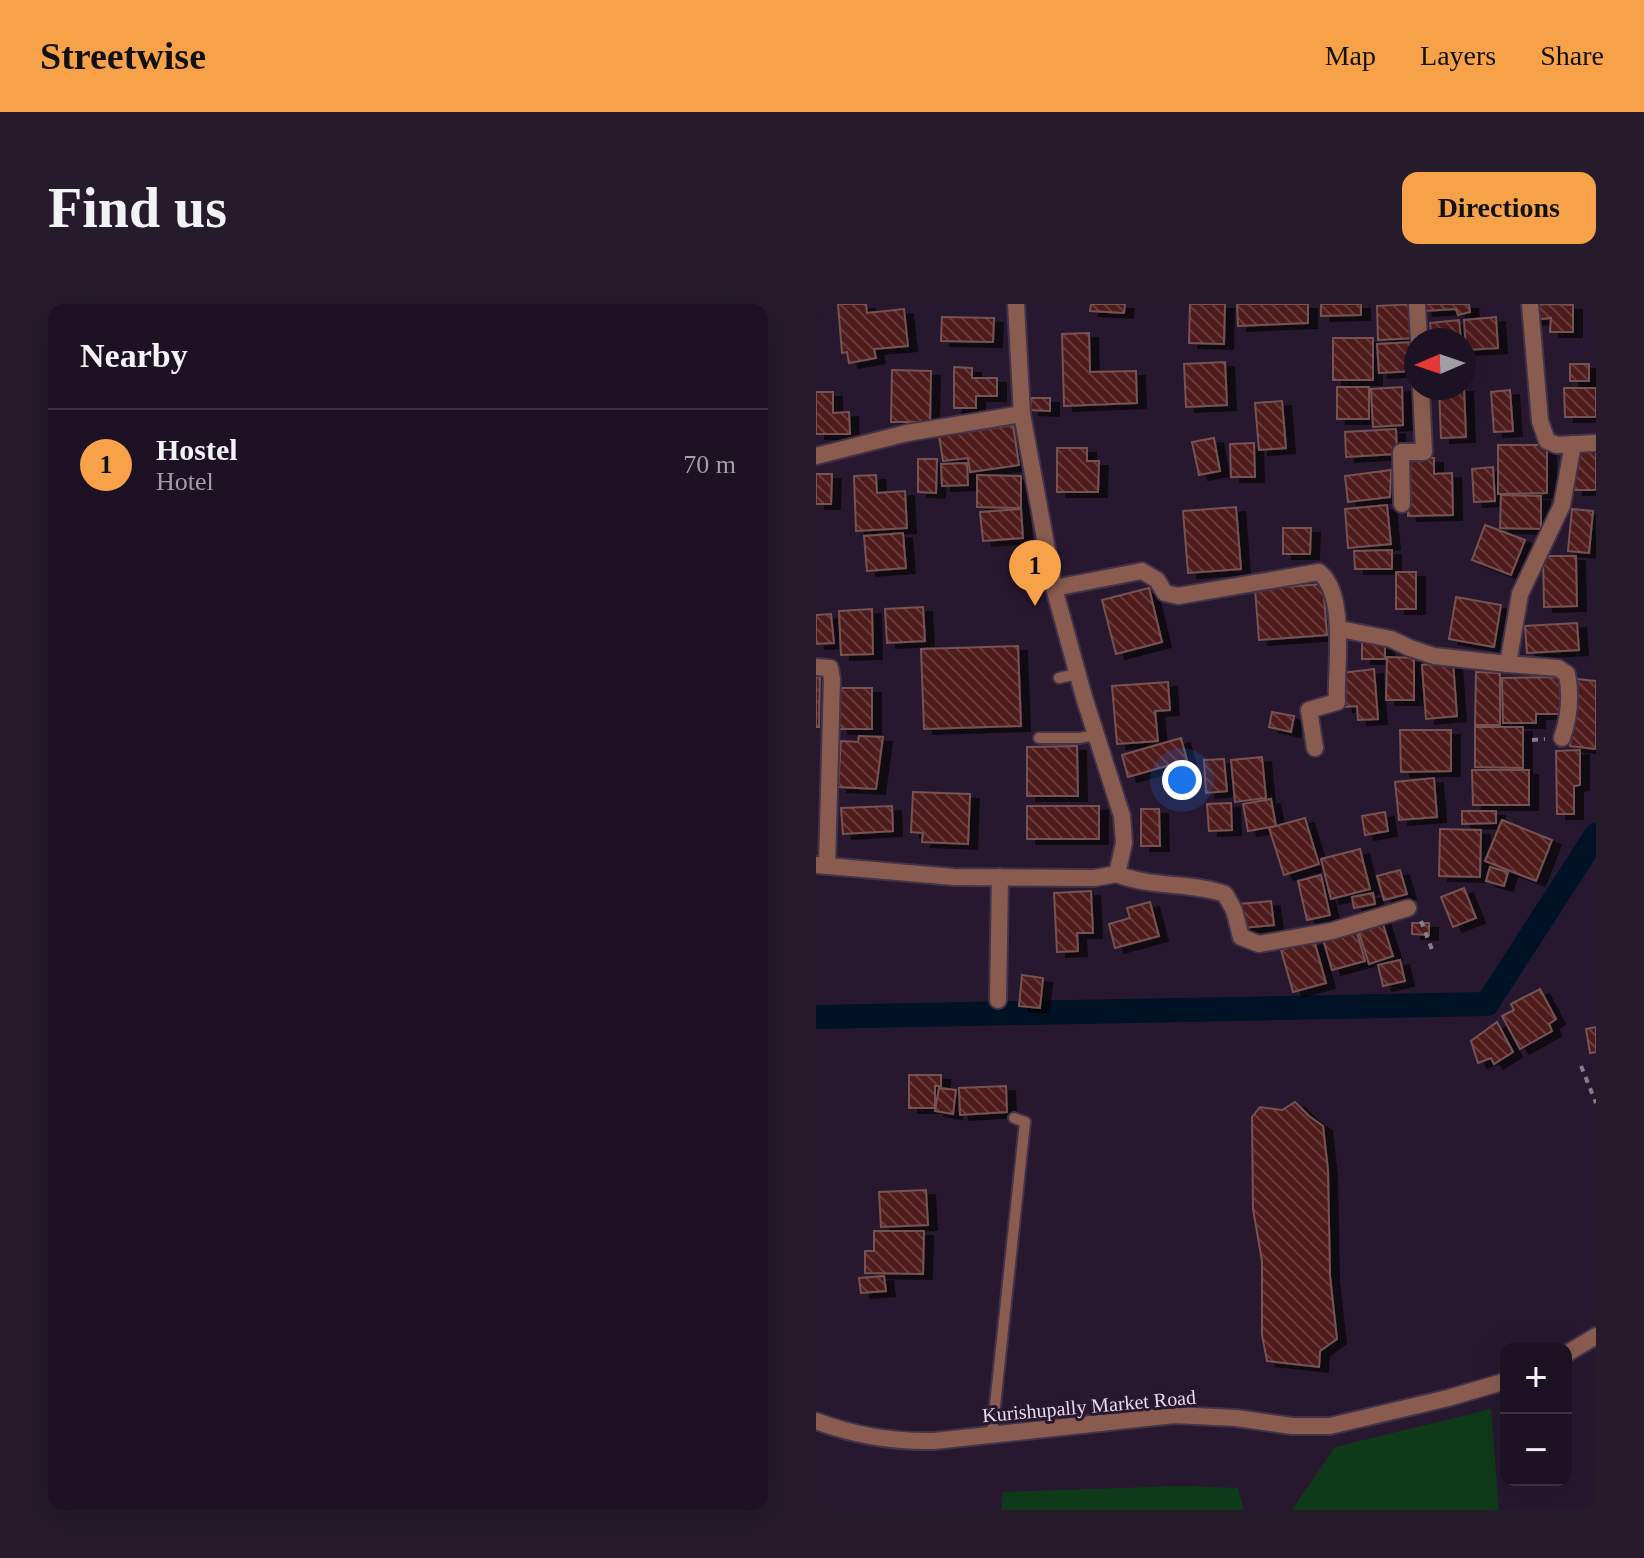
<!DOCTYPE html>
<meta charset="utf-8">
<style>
body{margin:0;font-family:"Times New Roman",serif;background:#251b2b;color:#f1f3f6}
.controls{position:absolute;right:24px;bottom:24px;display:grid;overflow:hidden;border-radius:16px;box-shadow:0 8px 32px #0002}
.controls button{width:72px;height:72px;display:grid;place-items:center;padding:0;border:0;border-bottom:2px solid #3b3241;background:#1d1223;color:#f1f3f6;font:40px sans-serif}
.compass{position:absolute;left:588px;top:24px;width:72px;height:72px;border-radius:50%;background:#1d1223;box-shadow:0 8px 32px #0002;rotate:268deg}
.you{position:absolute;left:366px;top:476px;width:28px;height:28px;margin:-20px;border:6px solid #fff;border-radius:50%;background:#1a73e8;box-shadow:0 0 0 12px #1a73e833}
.badge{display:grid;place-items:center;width:52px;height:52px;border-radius:50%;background:#f7a149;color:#111;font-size:26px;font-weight:700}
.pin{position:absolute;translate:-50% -66px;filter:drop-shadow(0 2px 4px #0008)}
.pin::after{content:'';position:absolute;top:42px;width:28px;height:24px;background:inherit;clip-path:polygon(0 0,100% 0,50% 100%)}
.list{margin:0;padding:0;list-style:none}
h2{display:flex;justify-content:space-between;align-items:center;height:104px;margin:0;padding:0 32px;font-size:34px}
h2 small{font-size:26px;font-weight:400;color:#a09ea6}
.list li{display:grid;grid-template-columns:52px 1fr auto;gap:24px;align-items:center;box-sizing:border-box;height:112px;padding:0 32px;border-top:2px solid #3b3241}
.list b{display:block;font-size:30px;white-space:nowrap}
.list p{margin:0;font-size:26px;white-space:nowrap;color:#a09ea6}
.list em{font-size:26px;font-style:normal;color:#a09ea6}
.map{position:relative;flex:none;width:780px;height:1206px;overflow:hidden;border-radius:16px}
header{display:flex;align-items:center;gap:48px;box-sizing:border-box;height:112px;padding:0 40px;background:#f7a149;color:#111}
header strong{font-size:38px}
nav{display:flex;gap:44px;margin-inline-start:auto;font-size:28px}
.intro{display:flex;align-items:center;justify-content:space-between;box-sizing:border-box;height:192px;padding:0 48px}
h1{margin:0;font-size:56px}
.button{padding:20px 36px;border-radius:16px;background:#f7a149;color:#111;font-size:28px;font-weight:700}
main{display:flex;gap:48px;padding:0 48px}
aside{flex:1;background:#1d1223;border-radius:16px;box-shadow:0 8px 32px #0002}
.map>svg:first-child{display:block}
.green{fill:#0f3a1a}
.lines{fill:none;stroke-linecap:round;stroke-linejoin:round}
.canal{stroke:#001225;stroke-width:24}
.building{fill:url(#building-back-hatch);stroke:#765352;stroke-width:2;filter:url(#shadow)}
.lane-casing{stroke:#423349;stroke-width:14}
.street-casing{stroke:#423349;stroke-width:20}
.path{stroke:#877b8e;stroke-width:4;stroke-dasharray:6 6;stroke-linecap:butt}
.lane{stroke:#8a5c50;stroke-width:10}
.street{stroke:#8a5c50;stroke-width:16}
.labels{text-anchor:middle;stroke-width:6;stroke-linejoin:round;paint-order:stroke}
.street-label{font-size:20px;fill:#e5dbeb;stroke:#27182f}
</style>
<header>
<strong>Streetwise</strong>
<nav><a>Map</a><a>Layers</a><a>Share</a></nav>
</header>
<div class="intro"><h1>Find us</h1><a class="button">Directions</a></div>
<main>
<aside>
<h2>Nearby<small></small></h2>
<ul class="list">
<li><span class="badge">1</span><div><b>Hostel</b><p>Hotel</p></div><em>70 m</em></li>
</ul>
</aside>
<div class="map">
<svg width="780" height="1206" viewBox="0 0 780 1206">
<defs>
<pattern id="building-back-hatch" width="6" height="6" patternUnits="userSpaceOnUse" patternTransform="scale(2)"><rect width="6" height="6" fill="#501a1c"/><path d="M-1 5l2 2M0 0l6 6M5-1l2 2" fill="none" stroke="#693b3d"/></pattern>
<filter id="shadow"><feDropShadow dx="9" dy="5" stdDeviation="0" flood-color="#0009"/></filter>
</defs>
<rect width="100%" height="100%" fill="#27182f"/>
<g class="green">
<path d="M675 1105 683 1206H476L519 1143Z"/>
<path d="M364 1182 422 1184 428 1206H185L187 1188Z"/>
</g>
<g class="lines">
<path class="canal" d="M0 713 671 700 780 531"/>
</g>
<g class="building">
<path d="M22 0H50L51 9 88 5 92 42 58 45 60 54 33 59 31 48 26 49Z"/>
<path d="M275 0H309L308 9 274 7Z"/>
<path d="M374 0H409L408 40 373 39Z"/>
<path d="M421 0H492V19L422 22Z"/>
<path d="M505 0H545V11L505 12Z"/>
<path d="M599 0 600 34 562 36 561 2Z"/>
<path d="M607 0H653L654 8 642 11 640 5 608 7Z"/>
<path d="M735 0 757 1V28H734L735 14 717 16 716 1Z"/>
<path d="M126 13 178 14 177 38 125 37Z"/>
<path d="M680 13 682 44 650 46 648 16Z"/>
<path d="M643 16 645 36H616L614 19Z"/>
<path d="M273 29 274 68 320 67 321 99 248 102 246 30Z"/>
<rect x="517" y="34" width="40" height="42"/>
<path d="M598 38 599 67 563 69 561 40Z"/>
<path d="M409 58 411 101 370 103 368 60Z"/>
<rect x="754" y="60" width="19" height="17"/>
<path d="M138 63 156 64V74H181V92H160V104H138Z"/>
<path d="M76 66 115 67 114 118H75Z"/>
<rect x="521" y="83" width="32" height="32"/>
<path d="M586 83 587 121 557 123 555 85Z"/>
<path d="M648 83 650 133 625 134 623 84Z"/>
<path d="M748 84H780V113H749Z"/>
<path d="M694 86 697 127 678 128 675 88Z"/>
<path d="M0 88H17V109L33 108 34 130H0Z"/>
<path d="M215 94H234V107L214 106Z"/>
<path d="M466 97 470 144 443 146 439 99Z"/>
<path d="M197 121 203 161 154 168 152 154 127 157 123 132Z"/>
<path d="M580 125 581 150 530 153 529 128Z"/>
<path d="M398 134 404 167 383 171 376 138Z"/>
<path d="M438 139 439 173H415L414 140Z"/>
<path d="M682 141H731V189L682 190Z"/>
<path d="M241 144H271V157H283L282 188H241Z"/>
<rect x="758" y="144" width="22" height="42"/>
<path d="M591 154H618V170L636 169 637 211 592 212Z"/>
<path d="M102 155H121L120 189 102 188Z"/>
<path d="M151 159 152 181 126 182 125 160Z"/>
<path d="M677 163 679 197 658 198 656 165Z"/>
<path d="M575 166 574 193 532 198 529 172Z"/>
<path d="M0 170H16L15 200H0Z"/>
<path d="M60 171 61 189 89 187 91 224 40 227 38 172Z"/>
<path d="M161 171 205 172V204L161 203Z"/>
<path d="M685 191 725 192V225L684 224Z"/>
<path d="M571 201 575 240 532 244 529 205Z"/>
<path d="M420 203 425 265 372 269 367 207Z"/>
<path d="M205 205 207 234 167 237 164 208Z"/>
<path d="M756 205 777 207 773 249 752 247Z"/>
<path d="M669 221 709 236 695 271 656 256Z"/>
<path d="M467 224H495L494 250H467Z"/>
<path d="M87 229 90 264 51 267 48 232Z"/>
<path d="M576 246V265H539L538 247Z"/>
<path d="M727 252H760L761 302 728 303Z"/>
<rect x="580" y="268" width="20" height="37"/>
<path d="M507 280 511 331 443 336 439 285Z"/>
<path d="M333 284 346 338 300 350 286 296Z"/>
<path d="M640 293 685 301 678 343 633 335Z"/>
<path d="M107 303 109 337 71 339 69 305Z"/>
<path d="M56 305 57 350 25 351 23 307Z"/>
<path d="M15 310 18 339 0 340V311Z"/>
<path d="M761 319 763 346 711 349 709 322Z"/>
<path d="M569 337V355H546V338Z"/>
<path d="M202 342 205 422 108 425 105 345Z"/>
<path d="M571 353 598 354V396H570Z"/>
<path d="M637 358 641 412 610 415 606 361Z"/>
<path d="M558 365 562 415 542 416 541 402 528 403 526 369Z"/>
<path d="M0 368H4L3 423H0Z"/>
<path d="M660 368 684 369V421H659Z"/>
<path d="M744 373V410H720V419H687L686 374Z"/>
<path d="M761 375 780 377V445L754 442Z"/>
<path d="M352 378 354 406 339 407 342 437 301 440 296 382Z"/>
<rect x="23" y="384" width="33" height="41"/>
<path d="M456 408 478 412 475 428 453 423Z"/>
<path d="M659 423H707V464L659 463Z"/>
<path d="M584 426H635V467L585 468Z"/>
<path d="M43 432 67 433 60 485 22 483 25 437 42 438Z"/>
<path d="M365 434 371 456 312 473 306 451Z"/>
<path d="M261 442 262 492H211V443Z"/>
<path d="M764 446V481L758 482V510H741L740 447Z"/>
<path d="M446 453 450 494 419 498 415 456Z"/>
<path d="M408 455 411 487 390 489 388 456Z"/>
<path d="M656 466H713V501H657Z"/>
<path d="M618 474 621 513 583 516 579 478Z"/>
<path d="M97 488 154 490 152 540 106 538 107 529 95 528Z"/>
<path d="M455 495 460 522 432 527 427 500Z"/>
<path d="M415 499 416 526 393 527 391 500Z"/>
<path d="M76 502 77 527 27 530 25 504Z"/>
<rect x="211" y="502" width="72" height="33"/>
<path d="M325 505H343L344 542H325Z"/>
<path d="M646 507H680V519L646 520Z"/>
<path d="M569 508 572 527 549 531 546 512Z"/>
<path d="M489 514 503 560 468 571 453 524Z"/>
<path d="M686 516 736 536 720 577 669 557Z"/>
<path d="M624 525 665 526 664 573 623 572Z"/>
<path d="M544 545 554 585 515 595 505 555Z"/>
<path d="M674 563 692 568 688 582 670 577Z"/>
<path d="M584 566 591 590 568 596 561 572Z"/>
<path d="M505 571 514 611 491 616 482 577Z"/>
<path d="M648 584 660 614 637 623 625 593Z"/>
<path d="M275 587 277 629H261L262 647 241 648 238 589Z"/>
<path d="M557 589 559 600 538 604 536 593Z"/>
<path d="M455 597 458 621 426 624 423 600Z"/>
<path d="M334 598 343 632 299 644 293 620 314 614 311 604Z"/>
<path d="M565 614 577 652 553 660 541 622Z"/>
<path d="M596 619H613V631L596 630Z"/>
<path d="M540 625 549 657 516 666 507 635Z"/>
<path d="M498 636 510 679 477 688 465 646Z"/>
<path d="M584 656 589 677 567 682 562 661Z"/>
<path d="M206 671 227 674 224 704 203 702Z"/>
<path d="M724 685 740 715 733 720 736 727 704 745 686 712 698 706 695 700Z"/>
<path d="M681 718 697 748 678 760 675 754 662 759 655 737Z"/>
<path d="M780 723V748L774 749 770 725Z"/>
<path d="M93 771H125V782H119V804H93Z"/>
<path d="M190 782 191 808 144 811 143 784Z"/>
<path d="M123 784 140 786 137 810 119 807Z"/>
<path d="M479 798 493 812 507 822 512 866 514 972 521 1035 504 1047 503 1063 451 1057 446 1031V957L437 905 436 813 444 803 466 806Z"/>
<path d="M110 886 112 921 65 923 63 888Z"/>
<path d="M58 927H108L107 970 49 969V947H58Z"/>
<path d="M68 972 70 987 45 989 43 974Z"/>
</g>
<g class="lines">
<g class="lane-casing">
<g id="lane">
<path d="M243 374 261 370"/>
<path d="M223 434H263L281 431"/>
<path d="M176 1130 209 818 198 814"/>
</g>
</g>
<g class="street-casing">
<g id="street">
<path d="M601 0 603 36"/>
<path d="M714 0 724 117 731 137 741 141 780 139"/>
<path d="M0 152 91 129 206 110"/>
<path d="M586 200 585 148H608L605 84"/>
<path d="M238 284 326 267 341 276 349 289 362 292 503 268C532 291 519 365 521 398L493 406 499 444"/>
<path d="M524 325 575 335 594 344 618 352 692 360 704 290 746 201 757 140"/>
<path d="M692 360 742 364 751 370C755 391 753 414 746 434"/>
<path d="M0 363 14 364 16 375 11 562"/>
<path d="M0 561 138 573 278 574 301 570 308 539 306 512 268 393 238 284 206 110 200 0"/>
<path d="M301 570C335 584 375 578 409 590L418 606 425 633 443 640 516 627 592 604"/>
<path d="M182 696 184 573"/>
<path d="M750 1050 780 1032"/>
<path d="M0 1117C40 1132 76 1138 118 1137L358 1111 420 1114 476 1122H514L632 1094 690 1077"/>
</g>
</g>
<g class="path">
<path d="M716 436 729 435"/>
<path d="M605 617 617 648"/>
<path d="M765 762 780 799"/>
</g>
<use href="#lane" class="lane"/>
<use href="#street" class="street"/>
</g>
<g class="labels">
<g class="street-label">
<text transform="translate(273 1102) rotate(-5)" y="7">Kurishupally Market Road</text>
</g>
</g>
</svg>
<div class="controls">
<button>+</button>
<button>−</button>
</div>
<svg class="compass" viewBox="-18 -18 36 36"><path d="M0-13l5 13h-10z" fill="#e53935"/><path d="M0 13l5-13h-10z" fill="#a09ea6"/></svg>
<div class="you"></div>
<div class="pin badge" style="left:219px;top:302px">1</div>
</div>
</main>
